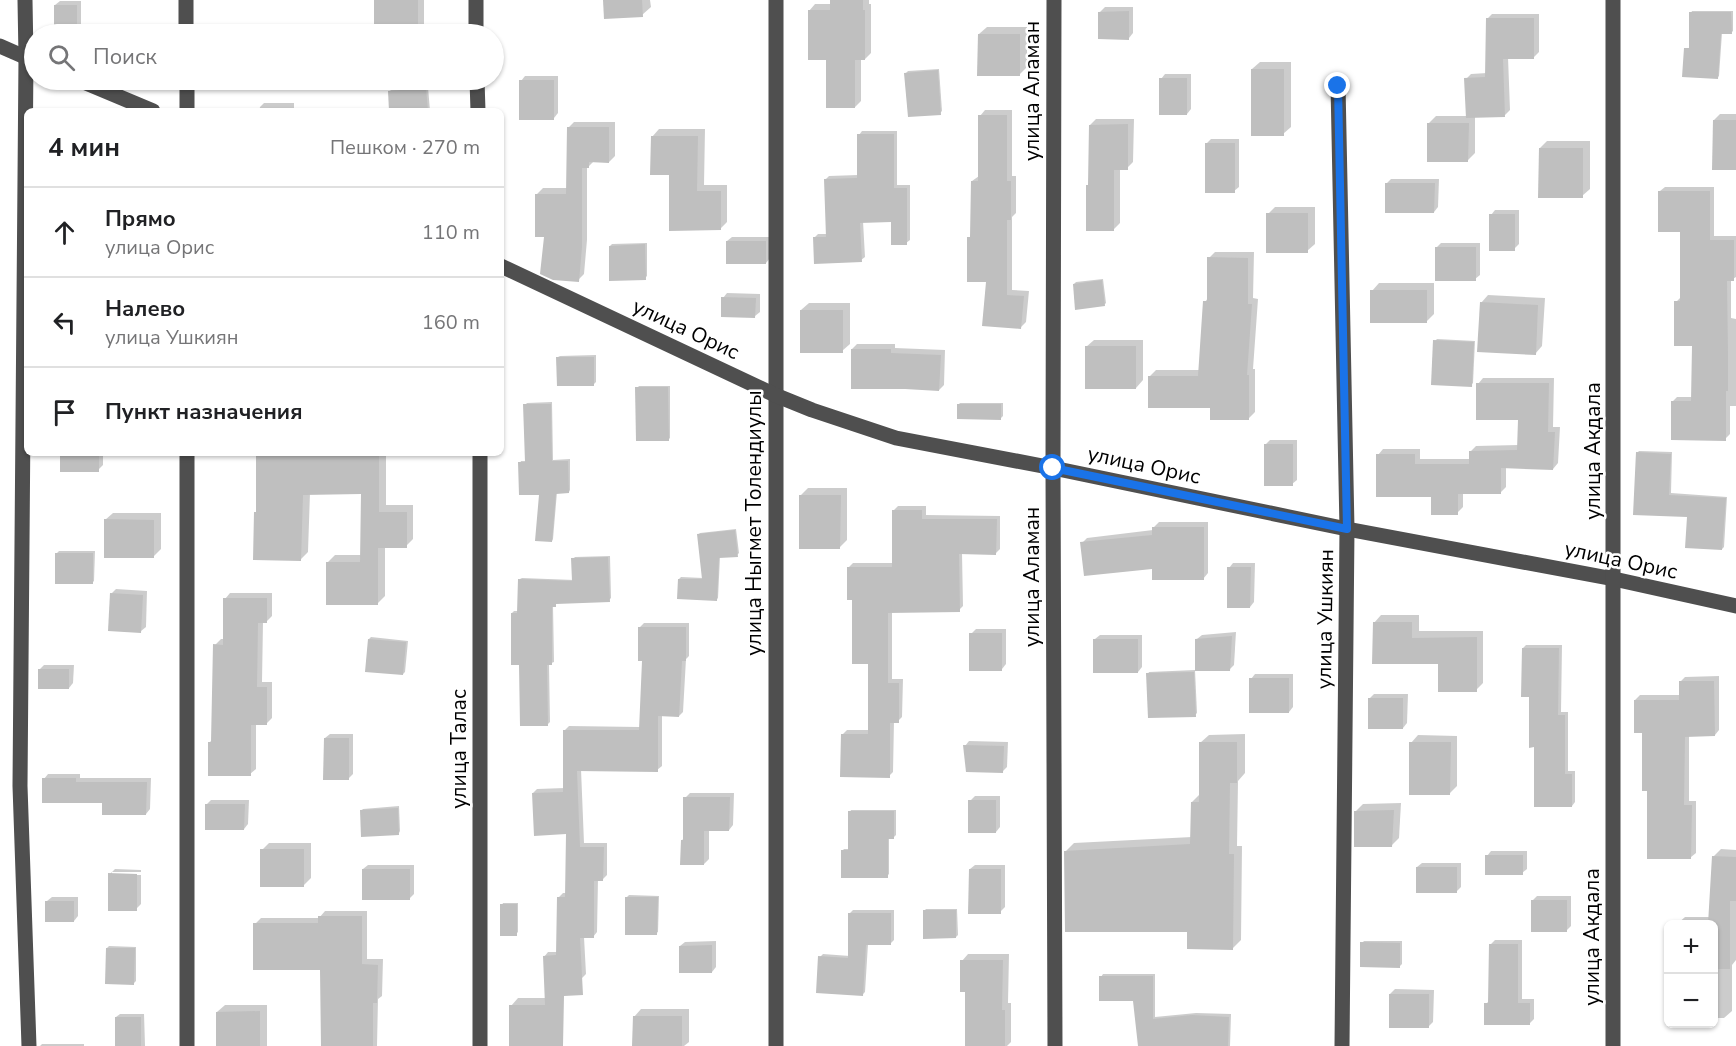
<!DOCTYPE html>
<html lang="ru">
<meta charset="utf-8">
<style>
body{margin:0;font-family:"Nunito Sans",sans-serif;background:#f2f2f2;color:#202124}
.controls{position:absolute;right:18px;bottom:18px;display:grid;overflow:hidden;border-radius:9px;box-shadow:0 2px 4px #0004}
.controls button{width:54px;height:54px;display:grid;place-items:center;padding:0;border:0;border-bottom:2px solid #e0e0e0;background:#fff;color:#202124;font:30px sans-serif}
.stop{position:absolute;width:18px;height:18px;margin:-14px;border:4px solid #1a73e8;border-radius:50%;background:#fff}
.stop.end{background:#1a73e8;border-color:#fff;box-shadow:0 2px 6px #0008}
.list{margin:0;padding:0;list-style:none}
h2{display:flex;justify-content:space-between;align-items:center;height:78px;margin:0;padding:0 24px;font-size:26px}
h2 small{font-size:20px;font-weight:400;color:#757577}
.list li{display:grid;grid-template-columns:39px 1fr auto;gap:18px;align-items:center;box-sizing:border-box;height:90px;padding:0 24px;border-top:2px solid #e0e0e0}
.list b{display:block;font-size:22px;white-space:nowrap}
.list p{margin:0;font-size:20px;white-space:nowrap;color:#757577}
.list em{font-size:20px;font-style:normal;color:#757577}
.icon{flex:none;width:33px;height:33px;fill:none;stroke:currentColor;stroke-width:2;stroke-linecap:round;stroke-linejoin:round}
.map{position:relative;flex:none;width:1736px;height:1046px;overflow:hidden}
.search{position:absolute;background:#fff;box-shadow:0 2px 4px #0004;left:24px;top:24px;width:480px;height:66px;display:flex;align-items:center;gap:15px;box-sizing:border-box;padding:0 21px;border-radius:33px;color:#757577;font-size:22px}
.panel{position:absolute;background:#fff;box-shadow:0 2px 4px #0004;left:24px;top:108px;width:480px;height:348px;border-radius:9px}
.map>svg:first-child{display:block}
.shadow{fill:#0003}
.building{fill:#bfbfbf}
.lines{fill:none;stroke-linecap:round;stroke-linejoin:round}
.minor{stroke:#4f4f4f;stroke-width:15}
.route{stroke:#1a73e8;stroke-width:8}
.labels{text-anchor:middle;stroke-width:5;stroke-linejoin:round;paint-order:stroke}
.street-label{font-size:21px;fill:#000;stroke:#fff}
</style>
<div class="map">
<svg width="1736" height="1046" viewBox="0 0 1736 1046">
<rect width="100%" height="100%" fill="#fff"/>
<g class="shadow">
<path d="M376 0H424V26L417 33Z"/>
<path d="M605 0H650L651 7 642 15Z"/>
<path d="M832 0H869V4H871V53L865 59H861V101L855 107 827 59 809 11 815 4H832Z"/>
<path d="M60 1H81V34H55V5Z"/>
<path d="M1105 7H1133V33L1129 38 1100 12Z"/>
<path d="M1692 11H1733V31L1731 33H1722L1719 76 1717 78 1686 49 1691 47V13Z"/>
<path d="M1492 14H1539V52L1534 57H1508L1510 110 1505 115 1475 116V153L1468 160 1428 124 1436 116H1467L1466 79 1471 74 1487 73V19Z"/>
<path d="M987 27H1027V67L1019 75 979 34Z"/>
<path d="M1260 62H1291V127L1283 134 1252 69Z"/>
<path d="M939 69 942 111 940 113 906 73 908 71Z"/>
<path d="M1165 74H1191V109L1187 114 1161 79Z"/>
<path d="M525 76H558V113L554 118 521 81Z"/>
<path d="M428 87 430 111H391L389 92 391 90Z"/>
<path d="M264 103H294V111H259L260 107Z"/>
<path d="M985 110H1012V176H1016V213L1012 217V290L1029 291 1026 322 1020 328 988 280 969 238 972 235V181L979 176 980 116Z"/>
<path d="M1720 114H1736V168L1714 120Z"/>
<path d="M1096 119H1134L1133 162 1127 168H1120V223L1114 229 1090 184V125Z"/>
<path d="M574 122H615V156L609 162 594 161 587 168V240L584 274 578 280 545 236 537 194 543 188H568V128Z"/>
<path d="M659 129H705L704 185H727V222L720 229 671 173 652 137Z"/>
<path d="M862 131H897V185H910V240L906 243 892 220 863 221 865 257 861 260 814 238 818 234H827L825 180 829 176 858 175 859 135Z"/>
<path d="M1211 139H1239V187L1234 191 1206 144Z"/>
<path d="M1547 141H1590V189L1582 196 1540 148Z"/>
<path d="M1391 179H1439L1438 207 1434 212 1386 184Z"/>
<path d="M1665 187H1714V236H1736V277L1731 280V318L1736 319V406H1730V434L1725 439 1672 402 1677 397H1692L1693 345 1676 302 1681 297V231L1660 191Z"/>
<path d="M1275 207H1315V244L1307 251 1268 214Z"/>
<path d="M1495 210H1519V244L1514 249 1491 215Z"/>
<path d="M732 237H770V258L766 263 727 241Z"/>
<path d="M647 243V276L645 278 610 246 612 244Z"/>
<path d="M1441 243H1480V275L1475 279 1436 248Z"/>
<path d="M1215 252H1254L1253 298 1258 299 1253 369H1255V412L1249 418 1212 406 1150 376 1156 370H1200L1205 302 1208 298 1209 258Z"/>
<path d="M1103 279 1106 303 1104 305 1074 284 1076 282Z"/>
<path d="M1379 283H1434V314L1426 322 1372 291Z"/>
<path d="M727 293 760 294V312L755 316 723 298Z"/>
<path d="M1488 295 1545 298 1542 346 1535 354 1481 303Z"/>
<path d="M809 303H850V344L842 351 801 310Z"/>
<path d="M1437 339 1475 341 1473 383 1471 385 1435 341Z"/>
<path d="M1094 340H1143V380L1136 388 1086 347Z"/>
<path d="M857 344H895V348L945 350 944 385 939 390 852 349Z"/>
<path d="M596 355V382L594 384 558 357 560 356Z"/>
<path d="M1483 378H1554L1553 427H1560L1558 463 1553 469 1506 466V487L1500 493H1463V507L1457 513 1378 455 1383 449H1420V459H1471V451L1476 446 1518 445 1520 418 1478 384Z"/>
<path d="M639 386H670V438L668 440 637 388Z"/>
<path d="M552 402 553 460 570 459V490L569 492H557L553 539 552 541 540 493 520 463 521 461H526L525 405 527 403Z"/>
<path d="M960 403H1003V416L1001 418 958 405Z"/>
<path d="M1270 440H1297V480L1292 484 1265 445Z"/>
<path d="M1639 451 1672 452 1671 493 1727 497 1724 547 1722 549 1689 516 1635 513 1637 453Z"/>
<path d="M62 453H103V465L98 470Z"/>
<path d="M259 453H386V505H413V539L406 546H385V596L377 604 327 563 335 555H362V492L310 493 308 552 301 559 257 512V455Z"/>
<path d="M808 488H847V540L840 547 801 495Z"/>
<path d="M898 506H926V515L1000 516V549L996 553H962L963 606 959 610 892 612V679H903L902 717 898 721H894L893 772 889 776 843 734 847 730H869V662L854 598 849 567 853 563H894V510Z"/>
<path d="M113 513H161V549L153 557 105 520Z"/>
<path d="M1159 522H1208V573L1203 579 1153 567 1082 543 1087 538 1153 530V528Z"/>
<path d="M736 529 739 553 737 555 720 557 718 598 716 600 679 579 681 577 703 578 698 535 700 533Z"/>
<path d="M59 551H95L94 581 92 583 57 553Z"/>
<path d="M610 556 611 598 609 600 557 603 553 605 554 662 549 664 550 722 548 724 521 664 512 613 514 611H519L520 579 522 578 574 580 573 559 575 557Z"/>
<path d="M1233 563H1255L1254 602 1250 607 1229 568Z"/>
<path d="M116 589 147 591 146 627 141 631 111 594Z"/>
<path d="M230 593H272V616L266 622H263L262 682H272V718L266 724H256V769L250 774 209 743 213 739 215 645 221 639H224L225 599Z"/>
<path d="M1381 615H1419V631H1483V683L1476 690 1440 662 1374 623Z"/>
<path d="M644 623H689V656L686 659 683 712 679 716 662 715V766L657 770 581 769 584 843H607V875L603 879H598L597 932 593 937H584L586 974 581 979 544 957 548 952H558V898L563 893H567V833L533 793 537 789 565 788V730L569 726 640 727 644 660 639 628Z"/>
<path d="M976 629H1006V664L1002 669 971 634Z"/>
<path d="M1236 632 1234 665 1229 670 1197 639 1202 635Z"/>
<path d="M1100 635H1142V667L1138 672 1095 639Z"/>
<path d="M371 637 408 641 405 672 403 674 369 639Z"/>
<path d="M1526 645H1562L1561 712H1568V771H1575V802L1572 806 1536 746 1531 696 1523 648Z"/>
<path d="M44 665H74L73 683 69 688 40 669Z"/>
<path d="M1195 670 1197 713 1195 715 1148 674 1149 672Z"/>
<path d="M1255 674H1293V707L1289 712 1251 679Z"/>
<path d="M1719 676V730L1715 735H1689V801H1696V853L1691 857 1649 790 1643 731 1635 700 1640 695H1681L1680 682 1685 677Z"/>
<path d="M1374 694H1408L1407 723 1403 728 1369 699Z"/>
<path d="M330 734H353V774L348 779 325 738Z"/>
<path d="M1245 734V773L1238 781 1237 846H1242L1241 940 1233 948 1188 930 1066 851 1074 843 1192 837V802L1200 794V743L1209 735Z"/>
<path d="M1418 735 1457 736V786L1450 793 1411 743Z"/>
<path d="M969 741 1008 742 1007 767 1002 772 965 746Z"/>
<path d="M48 774H80V778H151L150 809 146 814 104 802 44 779Z"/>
<path d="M690 793H734L733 825 729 830H709V859L704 864 682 840 685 838V798Z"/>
<path d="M975 796H1000V827L996 832 970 801Z"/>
<path d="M211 800H249L248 824 244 829 206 805Z"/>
<path d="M1401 803 1399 838 1392 845 1356 811 1363 804Z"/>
<path d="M399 806 400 831 399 833 361 811 363 809Z"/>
<path d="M851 810H896V835L894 837H889V874L887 876 842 851 844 849H849L850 812Z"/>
<path d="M269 843H311V878L304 885 262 850Z"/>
<path d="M1721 849 1736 850V960L1732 965V1011L1724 1018H1714V924H1677L1685 917H1710L1713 857Z"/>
<path d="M1491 851H1527V869L1522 873 1487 856Z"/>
<path d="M1422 863H1461V887L1456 892 1417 867Z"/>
<path d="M368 865H414V894L409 899 363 869Z"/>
<path d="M975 865H1005V907L1000 912 970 869Z"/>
<path d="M115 869 141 870V872H112V875H141V904L136 909 110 874Z"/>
<path d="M629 895 659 896 658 932 656 933 627 897Z"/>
<path d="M1537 896H1571V926L1566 931 1532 901Z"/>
<path d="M52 897H78V916L74 921 47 901Z"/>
<path d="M503 903H518V932L516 934 502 905Z"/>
<path d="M926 909H957L958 935 956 937 924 911Z"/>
<path d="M853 910H894V940L890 944H868L865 992 862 995 820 957 823 954 850 956V913Z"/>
<path d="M325 911H367V959H383L382 996 378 999 377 1046H323L322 969 255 924 261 918H319Z"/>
<path d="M1495 940H1522V999H1534V1019L1529 1024 1486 1004 1490 1000V945Z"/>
<path d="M716 941V967L712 972 680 946 685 942Z"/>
<path d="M1364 941H1402V964L1400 966 1362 943Z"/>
<path d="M109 946 136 947V981L134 983 107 948Z"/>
<path d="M968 954H1009L1008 1003H1011V1042L1007 1046H966V990L962 961Z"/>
<path d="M1103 974H1155V1017L1196 1013 1231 1014 1230 1046H1139L1135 1000 1101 977Z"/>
<path d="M1395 989 1434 990 1433 1022 1429 1026 1390 994Z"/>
<path d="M518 998H553L511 1044V1006Z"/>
<path d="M225 1005H267V1046H217V1012Z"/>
<path d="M641 1009H689V1042L684 1046H634V1017Z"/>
<path d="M120 1014H144L145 1046H116V1017Z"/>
<path d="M42 1044H84V1046H40Z"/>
</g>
<g class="building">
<rect x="374" y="0" width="44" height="34"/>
<path d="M603 0H642L643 17 604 19Z"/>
<path d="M830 0H863V10H865V60H855V108H826V60H808V10H830Z"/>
<rect x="54" y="5" width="23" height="29"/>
<path d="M1129 11V40L1098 39V12Z"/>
<path d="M1689 12H1731L1732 34H1721L1718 79 1682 77 1684 48H1689Z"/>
<path d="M1486 18H1534V59H1503L1505 117 1466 118 1464 78 1485 77Z"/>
<path d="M978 34H1020V76H977Z"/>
<rect x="1251" y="69" width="33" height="67"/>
<path d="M938 70 941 115 908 117 904 73Z"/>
<rect x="1159" y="78" width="28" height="37"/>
<rect x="519" y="80" width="35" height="40"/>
<path d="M426 88 428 111H389L388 91Z"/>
<path d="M978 115H1007V181H1011V220H1007V295L1024 296 1021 329 982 326 986 282H967V237H970L971 181H978Z"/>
<path d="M1713 120H1736V170H1712Z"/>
<path d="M1427 123H1469L1468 162H1427Z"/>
<path d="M1128 124V170H1114V231H1086V185H1088L1089 125Z"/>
<path d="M567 127H609V163L589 162V168H582V247L579 282 553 280 540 274 544 237H535V194H566Z"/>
<path d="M857 134H894V188H907V245H891V222L860 223 862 262 814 264 813 237H826L824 179 857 178Z"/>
<path d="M651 136H698L697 191H721V230L669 231V175H650Z"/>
<rect x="1205" y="143" width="30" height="50"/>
<path d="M1539 148H1583V198H1538Z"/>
<path d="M1385 183H1435L1434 213H1385Z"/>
<path d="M1658 191H1710V240H1734V281H1727L1728 353V391H1726V441L1671 440V401H1691L1692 346H1674V301H1680V232H1658Z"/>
<rect x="1266" y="213" width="42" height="40"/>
<rect x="1489" y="214" width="26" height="37"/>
<rect x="726" y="241" width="40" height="23"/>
<path d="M645 244 646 280 609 281V246Z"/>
<rect x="1435" y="247" width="41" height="34"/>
<path d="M1207 257 1248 258V304H1252L1247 375H1249V420H1210V408H1148V376H1198L1203 301H1207Z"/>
<path d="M1102 280 1105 306 1075 310 1073 284Z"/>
<rect x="1370" y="290" width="57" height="33"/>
<path d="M721 297 756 298 755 318 721 317Z"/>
<path d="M1480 302 1538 305 1536 355 1477 352Z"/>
<rect x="800" y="310" width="43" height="43"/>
<path d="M1433 340 1474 342 1472 387 1431 385Z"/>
<rect x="1085" y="346" width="51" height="43"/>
<path d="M851 349H891V353L941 355 939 391 905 389H851Z"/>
<path d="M556 357H594V386H557Z"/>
<path d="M1476 383H1549L1548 432H1555L1553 470 1501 468V494H1458V515H1431V497H1376V454H1415V464H1469V451L1517 450 1518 420H1476Z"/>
<path d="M635 387H668L669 441H636Z"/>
<path d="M523 404H551L552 461H568L569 493 556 494 552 542 535 541 539 495H519L518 462H525Z"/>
<path d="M957 404H1001V420L957 419Z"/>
<rect x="1264" y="444" width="29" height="42"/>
<path d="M1636 452 1671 454 1669 495 1726 498 1722 550 1685 548 1687 517 1633 515Z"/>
<rect x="60" y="453" width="39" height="19"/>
<path d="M320 453H379V512H407V548H378V605H326V562H360L361 494 303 495 301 561 253 560 254 512H256V454L320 455Z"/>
<path d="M799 495H841L840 549H799Z"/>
<path d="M892 510H922V519H997L996 555 959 554 960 612 888 613V683H899V723H890V778L840 777 841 734H868V664H852V600H847V567H892Z"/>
<path d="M104 519 154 520V558H104Z"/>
<path d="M1152 527H1204V580H1152V569L1084 576 1080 542 1152 535Z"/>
<path d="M735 530 738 557 719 558 717 601 677 599 678 579H702L697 534Z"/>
<rect x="55" y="553" width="38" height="31"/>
<path d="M608 557 610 602 556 604V607H552V665H547L548 726H520L519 665H511V613H517L518 579 572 581 571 558Z"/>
<path d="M1227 567H1251L1250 608H1227Z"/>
<path d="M110 593 143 595 141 633 108 631Z"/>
<path d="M223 598H267V623H258L257 687H267V725H251V776H208V742H211L213 644 223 645Z"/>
<path d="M1373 622H1412V638L1477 637V692H1438V664H1372Z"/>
<path d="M638 627H686V661H682L679 717 658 716V772L577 771 580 847H604L603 881H594V938H580L583 995 564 996 563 1046H509V1005H545L543 956 556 955 557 897H565L566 834 534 836 532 793 563 792V730H639L642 661H638Z"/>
<rect x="969" y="633" width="33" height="38"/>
<path d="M1232 636 1230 671H1195V639Z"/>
<path d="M368 639 406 642 403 675 365 672Z"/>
<rect x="1093" y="639" width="45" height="34"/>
<path d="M1522 648H1559L1558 715H1565V774H1572V807H1534V747L1529 748V697H1521Z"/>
<rect x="38" y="669" width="31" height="20"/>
<path d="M1194 672 1196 717 1148 718 1146 673Z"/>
<rect x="1249" y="678" width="40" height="35"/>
<path d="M1679 681H1714L1715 736 1685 737 1684 805H1692L1691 859H1647V791H1642V733H1634V700H1679Z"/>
<rect x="1368" y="698" width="35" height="31"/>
<path d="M324 738H349V780H323Z"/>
<path d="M1199 742H1237V783H1230L1229 854H1234L1233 950 1187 949V932H1065L1064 851 1190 844 1191 802H1199Z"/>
<path d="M1409 742H1451L1450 795H1409Z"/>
<path d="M963 745 1004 746 1003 773 966 772Z"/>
<path d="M42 778H76V782H147L146 815H102V803H42Z"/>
<path d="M683 797H730L729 831H704V865H680L681 840H683Z"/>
<rect x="968" y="800" width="28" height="33"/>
<path d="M205 804H245L244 830H205Z"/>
<path d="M398 808 399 835 361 837 360 810Z"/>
<path d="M1394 810 1392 847H1354V811Z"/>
<path d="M848 811H894V839H888V878H841V850H848Z"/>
<rect x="260" y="849" width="44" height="38"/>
<rect x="1485" y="855" width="38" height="20"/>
<path d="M1712 856 1736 857V901H1730V969H1713V924H1708Z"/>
<rect x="1416" y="867" width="41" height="26"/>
<rect x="362" y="869" width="48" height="31"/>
<path d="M969 869H1001V914H968Z"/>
<path d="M108 873 137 874V911H108Z"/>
<path d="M625 897H658L657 935H625Z"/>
<rect x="1531" y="900" width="36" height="32"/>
<rect x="45" y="901" width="29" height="21"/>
<rect x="500" y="904" width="17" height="32"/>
<path d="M923 910H956V938L923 939Z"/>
<path d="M848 913H891V945H866L863 996 816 993 818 956 848 958Z"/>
<path d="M318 916H362V964L378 965 377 1003H373V1046H321L320 970H253V923H318Z"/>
<path d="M1360 942 1400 943V968L1360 967Z"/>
<path d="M1489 944H1518V1003H1530V1025H1484V1003H1488Z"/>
<path d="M712 945V973H679V946Z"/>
<path d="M106 948H135L134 985 105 984Z"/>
<path d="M960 960H1003L1002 1010H1005V1046H965V992H960Z"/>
<path d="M1099 976H1153V1019L1192 1015 1229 1017 1228 1046H1138L1133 1001H1099Z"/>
<rect x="1389" y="994" width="40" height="34"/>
<path d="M260 1011V1046H216V1012Z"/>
<path d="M633 1016H682V1046H632Z"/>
<rect x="115" y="1017" width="26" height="29"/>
</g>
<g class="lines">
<g class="minor">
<path d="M25 0 26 57 20 786 29 1046"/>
<path d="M186 0V34"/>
<path d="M476 0V34"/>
<path d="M776 0V1046"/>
<path d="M1054 0 1053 468 1055 1046"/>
<path d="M0 46 34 61"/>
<path d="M79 80 153 111"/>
<path d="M187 80V111"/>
<path d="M477 80 478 111"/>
<path d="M1338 85 1347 529 1342 1046"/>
<path d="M501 266 775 395 812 410 896 438 1053 468 1347 529 1614 579 1736 606"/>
<path d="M187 453V1046"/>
<path d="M480 1046V453"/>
<path d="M1613 1046V0"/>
</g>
</g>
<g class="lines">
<path class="route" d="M1053 468 1347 529 1338 86"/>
</g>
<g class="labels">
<g class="street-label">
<text transform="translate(1032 91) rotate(-90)" y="7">улица Аламан</text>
<text transform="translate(686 329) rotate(25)" y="7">улица Орис</text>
<text transform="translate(1593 451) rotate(-90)" y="7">улица Акдала</text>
<text transform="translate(1144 465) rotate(12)" y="7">улица Орис</text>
<text transform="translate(754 523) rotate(-90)" y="7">улица Ныгмет Толендиулы</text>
<text transform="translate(1621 560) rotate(12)" y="7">улица Орис</text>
<text transform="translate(1032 577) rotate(-90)" y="7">улица Аламан</text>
<text transform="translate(1325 619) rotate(-89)" y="7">улица Ушкиян</text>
<text transform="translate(459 749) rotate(-90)" y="7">улица Талас</text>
<text transform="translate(1592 937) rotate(-90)" y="7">улица Акдала</text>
</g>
</g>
</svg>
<div class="controls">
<button>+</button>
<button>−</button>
</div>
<div class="stop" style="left:1053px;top:468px"></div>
<div class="stop end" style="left:1338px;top:86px"></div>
<div class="search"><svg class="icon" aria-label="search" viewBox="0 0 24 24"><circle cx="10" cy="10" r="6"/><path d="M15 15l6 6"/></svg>Поиск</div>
<section class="panel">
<h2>4 мин<small>Пешком · 270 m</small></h2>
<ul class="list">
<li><svg class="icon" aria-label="ahead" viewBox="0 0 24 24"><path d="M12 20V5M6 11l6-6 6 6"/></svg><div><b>Прямо</b><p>улица Орис</p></div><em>110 m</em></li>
<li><svg class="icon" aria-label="left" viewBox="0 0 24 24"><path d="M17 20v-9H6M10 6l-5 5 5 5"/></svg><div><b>Налево</b><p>улица Ушкиян</p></div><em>160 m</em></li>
<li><svg class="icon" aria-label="arrive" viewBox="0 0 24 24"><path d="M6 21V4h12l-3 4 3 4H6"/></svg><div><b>Пункт назначения</b></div></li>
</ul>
</section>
</div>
